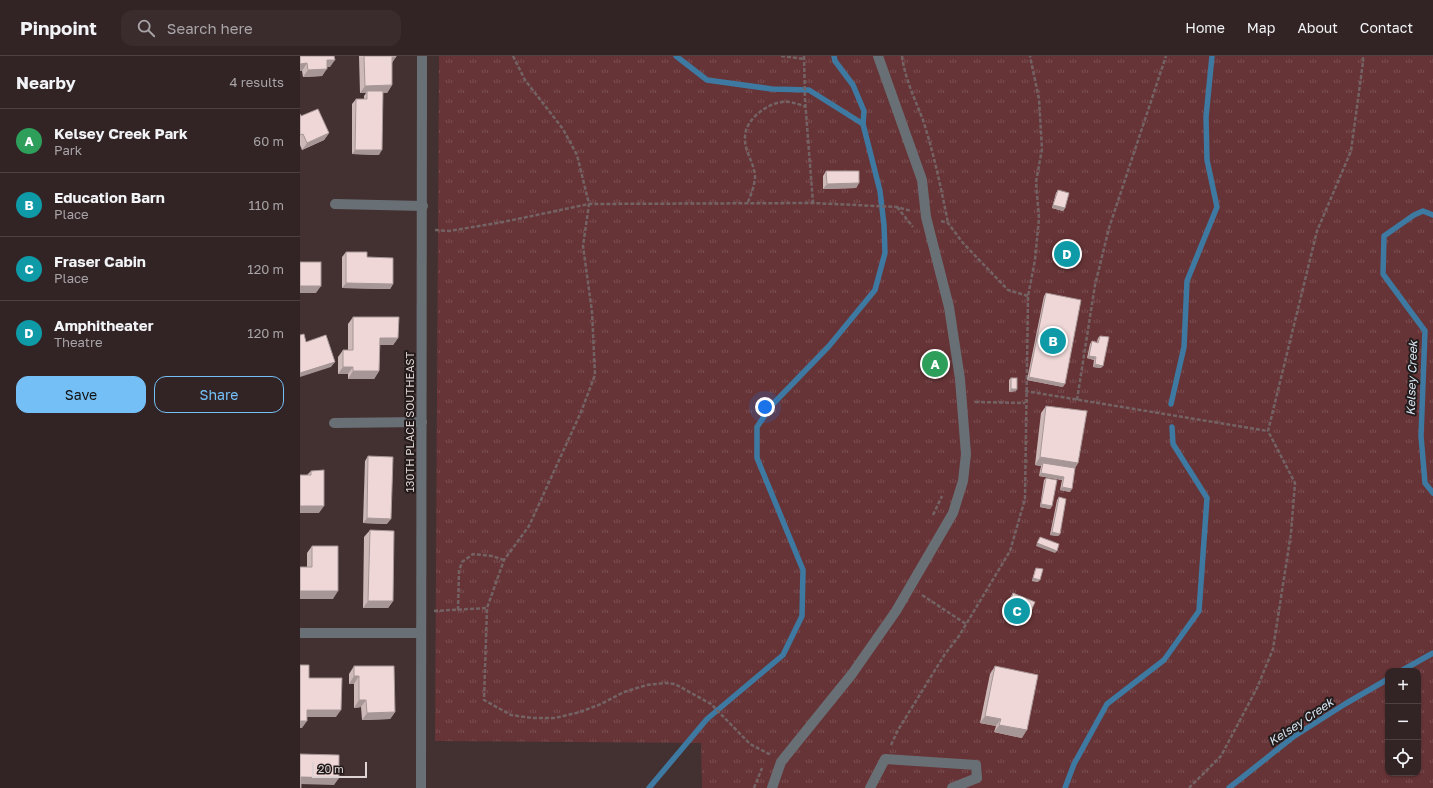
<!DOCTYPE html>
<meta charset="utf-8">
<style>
body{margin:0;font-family:"Golos Text",sans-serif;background:#3a2c2d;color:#f1f3f6}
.controls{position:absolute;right:12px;bottom:12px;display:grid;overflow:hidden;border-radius:8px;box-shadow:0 1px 3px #0004}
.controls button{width:36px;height:36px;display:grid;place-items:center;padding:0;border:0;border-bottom:1px solid #4d4142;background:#322425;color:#f1f3f6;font:20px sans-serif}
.scale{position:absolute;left:12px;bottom:10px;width:55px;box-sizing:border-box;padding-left:4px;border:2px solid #dfd3d3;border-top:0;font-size:11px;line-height:14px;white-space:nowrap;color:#dfd3d3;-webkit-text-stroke:3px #231b1b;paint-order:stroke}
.you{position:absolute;left:465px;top:351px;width:14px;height:14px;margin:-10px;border:3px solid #fff;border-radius:50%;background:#1a73e8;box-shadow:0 0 0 6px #1a73e833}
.badge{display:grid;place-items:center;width:26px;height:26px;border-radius:50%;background:#74c0f6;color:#fff;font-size:13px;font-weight:700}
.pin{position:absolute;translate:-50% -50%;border:2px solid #fff;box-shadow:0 1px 4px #0006}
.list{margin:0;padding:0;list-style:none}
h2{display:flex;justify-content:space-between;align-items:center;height:52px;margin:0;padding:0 16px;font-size:17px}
h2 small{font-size:13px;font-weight:400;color:#a8a4a7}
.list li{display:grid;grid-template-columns:26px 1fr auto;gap:12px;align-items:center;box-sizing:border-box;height:64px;padding:0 16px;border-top:1px solid #4d4142}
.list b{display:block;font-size:15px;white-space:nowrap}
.list p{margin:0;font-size:13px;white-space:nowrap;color:#a8a4a7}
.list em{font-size:13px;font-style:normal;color:#a8a4a7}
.actions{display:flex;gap:8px;padding:12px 16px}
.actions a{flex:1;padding:9px 0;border:1px solid #74c0f6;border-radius:12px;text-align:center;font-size:14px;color:#74c0f6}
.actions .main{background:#74c0f6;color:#111}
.icon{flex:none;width:22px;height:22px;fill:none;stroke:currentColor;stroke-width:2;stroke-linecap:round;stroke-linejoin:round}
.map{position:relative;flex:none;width:1133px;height:732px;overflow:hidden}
header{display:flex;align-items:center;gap:24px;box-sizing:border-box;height:56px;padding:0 20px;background:#322425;border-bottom:1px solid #4d4142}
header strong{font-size:19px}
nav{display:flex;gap:22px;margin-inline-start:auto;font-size:14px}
.search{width:280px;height:36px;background:#3a2c2d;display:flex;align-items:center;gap:10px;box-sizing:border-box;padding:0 14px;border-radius:12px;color:#a8a4a7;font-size:15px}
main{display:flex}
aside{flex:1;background:#322425}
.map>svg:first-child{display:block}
.park{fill:url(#park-tufts);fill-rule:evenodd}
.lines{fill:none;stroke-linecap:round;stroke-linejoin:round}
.stream{stroke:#3e79a1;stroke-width:5.5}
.path{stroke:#746364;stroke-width:2.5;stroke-dasharray:4 2;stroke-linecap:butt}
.minor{stroke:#697075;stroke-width:10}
.wall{fill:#ceb9b9}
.shaded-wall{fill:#a79696}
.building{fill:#efd7d7;stroke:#a79696}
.labels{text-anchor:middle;stroke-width:4;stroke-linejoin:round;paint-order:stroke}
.street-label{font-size:11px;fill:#dfd3d3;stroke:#231b1b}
.water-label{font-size:12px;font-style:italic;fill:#d6e6f2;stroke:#231b1b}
</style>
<header>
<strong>Pinpoint</strong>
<div class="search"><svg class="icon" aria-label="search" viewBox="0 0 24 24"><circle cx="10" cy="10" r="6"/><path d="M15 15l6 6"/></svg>Search here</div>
<nav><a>Home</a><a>Map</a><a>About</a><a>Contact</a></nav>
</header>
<main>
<aside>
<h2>Nearby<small>4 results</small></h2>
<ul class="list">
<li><span class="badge" style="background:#2e9e5b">A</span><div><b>Kelsey Creek Park</b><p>Park</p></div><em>60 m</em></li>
<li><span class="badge" style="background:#0f9aa8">B</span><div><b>Education Barn</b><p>Place</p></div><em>110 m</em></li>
<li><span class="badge" style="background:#0f9aa8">C</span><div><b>Fraser Cabin</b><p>Place</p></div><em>120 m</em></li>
<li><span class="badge" style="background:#0f9aa8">D</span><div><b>Amphitheater</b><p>Theatre</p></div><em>120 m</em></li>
</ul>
<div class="actions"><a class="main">Save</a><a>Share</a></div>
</aside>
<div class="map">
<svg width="1133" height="732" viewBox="0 0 1133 732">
<defs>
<pattern id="park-tufts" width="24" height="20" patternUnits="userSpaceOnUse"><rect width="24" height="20" fill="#663437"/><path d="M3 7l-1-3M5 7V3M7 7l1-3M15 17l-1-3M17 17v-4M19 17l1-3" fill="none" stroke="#7b5053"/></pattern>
</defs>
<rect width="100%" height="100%" fill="#433031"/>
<path class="park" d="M139 0H1133V732H402L401 687 135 685ZM1088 615H1118V717H1088Z"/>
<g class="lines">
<g class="stream">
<path d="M376 0 407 24 472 33 509 34 563 68"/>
<path d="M1133 159 1123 155 1114 159 1084 180 1083 218 1125 275 1121 380 1125 427 1133 437"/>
<path d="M871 348 884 291 887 225 917 151 907 104 906 61 912 0"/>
<path d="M1101 615 1133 597"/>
<path d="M349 732 407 663 483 599 502 560 503 514 457 402V371L471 350 529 290 575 234 585 197 584 169 580 135 563 68 564 55 553 29 535 5 534 0"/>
<path d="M765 732 774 708 807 648 864 604 899 555 907 442 873 388 872 371"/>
<path d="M929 732 993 681 1045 648 1088 623"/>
</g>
<g class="path">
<path d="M213 0 225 24 263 73 277 99 289 148 283 190 292 256 295 319 281 356 229 470 204 504 187 552 184 644 211 659 232 662H255L280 656 301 648 324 636 347 629 365 627 375 628 411 648 450 688 471 699"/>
<path d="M481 0 504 3"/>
<path d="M504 0 505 44 513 147"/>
<path d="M602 0C605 23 615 43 623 64 634 98 641 132 648 167"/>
<path d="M448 146C451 138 455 129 455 120 454 106 444 95 445 81 445 64 466 48 482 46 491 45 498 48 506 51"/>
<path d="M597 151 613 171"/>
<path d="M641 165 648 167 663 187 708 234 728 240"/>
<path d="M135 174 149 175 203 166 289 148 513 147 597 151 611 155"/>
<path d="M725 335 968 375"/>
<path d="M777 344 795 229 809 172 866 0"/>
<path d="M675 346 725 347"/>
<path d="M633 459 642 440"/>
<path d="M622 539 666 568"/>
<path d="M158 554 159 515 162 506 173 498 192 500 204 504"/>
<path d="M134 555 187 552"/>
<path d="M591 689 598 674 645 598 659 580 710 495 725 443 728 240 735 204 739 162 736 126 742 93 739 43 730 0"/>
<path d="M454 732 462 712"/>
<path d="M889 732 921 700 957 632 973 593 991 477 995 427 968 375 1017 175 1051 95 1063 6V0"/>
</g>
<g class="minor">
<path d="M35 148 123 150"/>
<path d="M34 367 122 366"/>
<path d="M0 577H120"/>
<path d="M121 732 122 0"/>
<path d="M472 732 481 706 552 618 596 555 653 457 663 425 666 398 660 323 649 251 626 161 622 124 578 0"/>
<path d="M570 732 585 703 676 709 677 722 652 732"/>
</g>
</g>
<g class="wall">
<path d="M0 0 30 11H27L22 20 3 21 2 15H0Z"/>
<path d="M59 0H96L92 7V29L87 37H83L79 99 52 98V48L56 43H64V40L66 37H60Z"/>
<path d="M0 58 1 60 29 77 24 84 2 94 0 89Z"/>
<path d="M526 115 559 127 556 132 523 133V120Z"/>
<path d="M758 134 765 152 763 155 752 152 756 137Z"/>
<path d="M46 196 93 228 90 233 42 232V201Z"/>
<path d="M746 237 763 331 727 324 744 240Z"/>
<path d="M53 261 98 282 93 289H80L79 315 74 323H48V318H38V301L43 294H48V268Z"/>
<path d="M800 280 801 312 793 311 794 304 787 302 790 288 792 285 797 286 798 282Z"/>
<path d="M711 322 716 335 709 336V324Z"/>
<path d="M746 350 778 407 775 412 770 436 760 434 762 424 739 420 741 410 735 409 741 357Z"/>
<path d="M68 400 87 468 63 467 65 405Z"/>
<path d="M11 415 19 457 7 419Z"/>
<path d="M746 422 752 450 750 453 740 451 744 424Z"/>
<path d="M759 441 760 478 758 480 750 479 757 444Z"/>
<path d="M70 474 93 545 88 552H63L64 481Z"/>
<path d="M12 490 33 543H0L7 511V497Z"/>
<path d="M736 512 738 526 732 525 735 514Z"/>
<path d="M713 537 728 562 725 567 703 558 710 542Z"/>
<path d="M54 610 95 656 90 663 62 664 61 651 54 652V628H49V618Z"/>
<path d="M695 610 722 682 694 676 696 670 680 667 690 618Z"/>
</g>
<g class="shaded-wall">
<path d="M92 1H96L91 8Z"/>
<path d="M27 4H35L30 11H22Z"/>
<path d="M7 7 2 15H0V8Z"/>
<path d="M27 13 22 20 3 21 8 14Z"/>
<path d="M92 29 87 37H67V35L66 37H60L65 30Z"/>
<path d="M29 77 24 84 2 94 7 87Z"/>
<path d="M55 94H82L79 99 52 98Z"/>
<path d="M559 127 556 132 523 133 527 128Z"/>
<path d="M753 149 765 152 763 155 752 152Z"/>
<path d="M46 227 93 228 90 233 42 232Z"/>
<path d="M0 230H21L16 237H0Z"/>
<path d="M80 282H98L93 289H75Z"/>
<path d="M789 300 796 301 794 304 787 302Z"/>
<path d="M35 306 31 311 0 321V317Z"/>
<path d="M795 308 803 310 801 312 793 311Z"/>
<path d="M43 311H53L48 318H38Z"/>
<path d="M53 315H79L74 323H48Z"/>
<path d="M729 321 765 328 763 331 727 324Z"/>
<path d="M711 333H717L716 335 709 336Z"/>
<path d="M740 401 778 407 773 415 743 407 741 410 735 409Z"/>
<path d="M741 417 764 421 762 424 739 420Z"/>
<path d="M762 431 772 433 770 436 760 434Z"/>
<path d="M741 448 752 450 750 453 740 451Z"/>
<path d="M0 450H24L19 457H0Z"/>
<path d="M67 462 91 463 87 468 63 467Z"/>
<path d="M752 476 760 478 758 480 750 479Z"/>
<path d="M737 487 757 495 755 497 736 490Z"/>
<path d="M733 522 740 524 738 526 732 525Z"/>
<path d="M0 535H38L33 543H0Z"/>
<path d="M68 545H93L88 552H63Z"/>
<path d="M707 554 728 562 725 567 703 558Z"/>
<path d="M54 620H59L54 628H49Z"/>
<path d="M59 644H66L61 651 54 652Z"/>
<path d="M7 654H41L36 661H2Z"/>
<path d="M95 656 90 663 62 664 67 657Z"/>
<path d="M685 660 701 663 696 670 680 667Z"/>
<path d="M0 665H7L2 672H0Z"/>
<path d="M699 669 727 674 722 682 694 676Z"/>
<path d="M1 721 39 722 34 729 0 728Z"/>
</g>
<g class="building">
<path d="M0 0H34L35 4H27V13L8 14 7 7 0 8Z"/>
<path d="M64 0H96V1H92V29L65 30Z"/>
<path d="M67 35H83L82 94H55L56 43H67Z"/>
<path d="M18 53 29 77 7 87 3 78 0 79V58L1 60Z"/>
<path d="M526 115H559V127L527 128Z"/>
<path d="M758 134 769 137 765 152 753 149Z"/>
<path d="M46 196H67V201L93 202V228L46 227Z"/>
<rect x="0" y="206" width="21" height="24"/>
<path d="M746 237 781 244 765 328 729 321Z"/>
<path d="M53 261H99L98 282H80L79 315H53V311H43V294H53Z"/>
<path d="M4 278 6 286 26 279 35 306 0 317V279Z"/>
<path d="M800 280 809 281 803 310 795 308 796 301 789 300 792 285 798 287Z"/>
<rect x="711" y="322" width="6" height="11"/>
<path d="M746 350 787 355 778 407 740 401Z"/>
<path d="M68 400 93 401 91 463 67 462Z"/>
<path d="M743 407 775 412 772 433 762 431 764 421 741 417Z"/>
<path d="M24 414V450H0V419H11V415Z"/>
<path d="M746 422 757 424 752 450 741 448Z"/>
<path d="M759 441 766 443 760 478 752 476Z"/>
<path d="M70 474 94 475 93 545H68Z"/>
<path d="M740 481 759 488 757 495 737 487Z"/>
<path d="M12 490H38V535H0V511H12Z"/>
<path d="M736 512 743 513 740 524 733 522Z"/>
<path d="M713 537 735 546 728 562 707 554Z"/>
<path d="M0 609H9V622H42L41 654H7V665H0Z"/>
<path d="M54 610H94L95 656 67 657 66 644H59V620H54Z"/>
<path d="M695 610 738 619 727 674 699 669 701 663 685 660Z"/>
<path d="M0 698 39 699V722L1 721V732H0Z"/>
</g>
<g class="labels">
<g class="street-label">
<text transform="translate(110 366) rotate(-90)" y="4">130TH PLACE SOUTHEAST</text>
</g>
<g class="water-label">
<text transform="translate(1112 322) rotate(-88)" y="4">Kelsey Creek</text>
<text transform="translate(1001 666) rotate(-34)" y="4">Kelsey Creek</text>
</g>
</g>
</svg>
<div class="controls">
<button>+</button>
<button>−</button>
<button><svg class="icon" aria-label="locate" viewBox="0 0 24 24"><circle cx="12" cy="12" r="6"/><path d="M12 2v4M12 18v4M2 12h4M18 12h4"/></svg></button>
</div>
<div class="scale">20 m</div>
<div class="you"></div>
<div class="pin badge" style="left:635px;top:308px;background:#2e9e5b">A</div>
<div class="pin badge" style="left:753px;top:285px;background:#0f9aa8">B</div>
<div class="pin badge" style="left:717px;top:555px;background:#0f9aa8">C</div>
<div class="pin badge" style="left:767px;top:198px;background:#0f9aa8">D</div>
</div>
</main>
